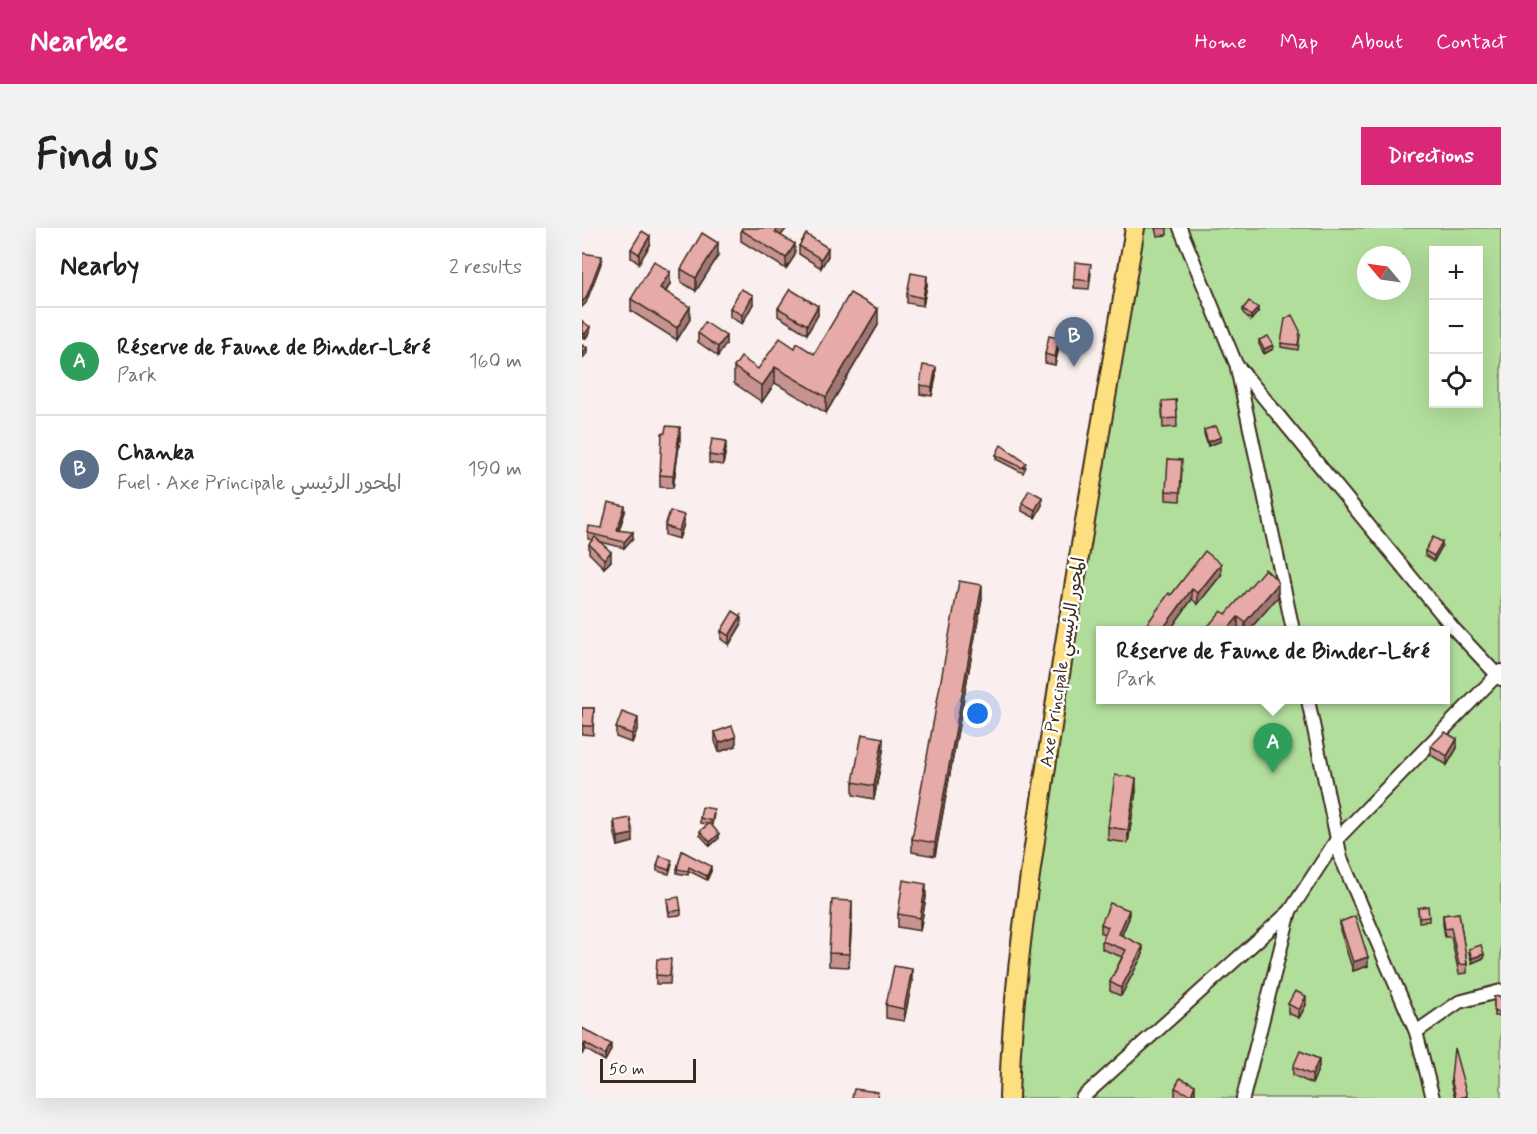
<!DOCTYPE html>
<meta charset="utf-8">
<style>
body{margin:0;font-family:Mynerve,"Playpen Sans Arabic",sans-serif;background:#f2f2f2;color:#202124}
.controls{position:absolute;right:18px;top:18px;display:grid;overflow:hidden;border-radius:0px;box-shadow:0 6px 24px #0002}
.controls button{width:54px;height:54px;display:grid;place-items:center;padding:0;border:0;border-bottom:2px solid #e0e0e0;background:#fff;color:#202124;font:30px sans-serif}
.compass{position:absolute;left:775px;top:18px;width:54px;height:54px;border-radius:50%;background:#fff;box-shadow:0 6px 24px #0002;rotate:299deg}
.scale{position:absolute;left:18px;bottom:15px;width:96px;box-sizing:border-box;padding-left:6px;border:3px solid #3b2a1e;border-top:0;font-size:16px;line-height:21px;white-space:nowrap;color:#3b2a1e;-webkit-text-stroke:4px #fff;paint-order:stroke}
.you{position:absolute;left:396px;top:486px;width:21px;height:21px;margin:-15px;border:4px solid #fff;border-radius:50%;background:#1a73e8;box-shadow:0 0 0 9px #1a73e833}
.badge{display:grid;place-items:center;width:39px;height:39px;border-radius:50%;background:#db2777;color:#fff;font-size:20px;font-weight:700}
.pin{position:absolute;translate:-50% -50px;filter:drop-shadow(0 2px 3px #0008)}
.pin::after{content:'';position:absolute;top:32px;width:21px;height:18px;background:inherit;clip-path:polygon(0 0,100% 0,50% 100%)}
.popup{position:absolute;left:514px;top:398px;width:354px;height:78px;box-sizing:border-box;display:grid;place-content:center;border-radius:0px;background:#fff;filter:drop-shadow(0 2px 4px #0005);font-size:20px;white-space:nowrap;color:#757577}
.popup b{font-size:22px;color:#202124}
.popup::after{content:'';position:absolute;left:50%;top:100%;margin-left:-12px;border:12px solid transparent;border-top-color:#fff}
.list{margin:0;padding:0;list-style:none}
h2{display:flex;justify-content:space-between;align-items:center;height:78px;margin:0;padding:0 24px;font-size:26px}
h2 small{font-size:20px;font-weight:400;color:#757577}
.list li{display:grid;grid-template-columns:39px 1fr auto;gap:18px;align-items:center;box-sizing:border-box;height:108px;padding:0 24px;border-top:2px solid #e0e0e0}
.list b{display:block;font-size:22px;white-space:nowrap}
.list p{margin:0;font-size:20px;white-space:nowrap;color:#757577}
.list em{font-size:20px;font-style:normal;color:#757577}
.icon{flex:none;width:33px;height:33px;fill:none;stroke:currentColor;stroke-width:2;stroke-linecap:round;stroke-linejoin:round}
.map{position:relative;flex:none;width:919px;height:870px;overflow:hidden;border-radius:0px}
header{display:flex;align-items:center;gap:36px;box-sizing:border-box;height:84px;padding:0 30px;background:#db2777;color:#fff}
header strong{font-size:28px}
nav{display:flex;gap:33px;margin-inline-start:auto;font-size:21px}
.intro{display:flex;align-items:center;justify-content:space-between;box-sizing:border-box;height:144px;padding:0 36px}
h1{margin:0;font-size:42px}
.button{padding:15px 27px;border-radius:0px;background:#db2777;color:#fff;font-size:21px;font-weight:700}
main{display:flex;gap:36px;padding:0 36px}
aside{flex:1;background:#fff;border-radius:0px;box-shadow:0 6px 24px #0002}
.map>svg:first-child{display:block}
.green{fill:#b2de9c;stroke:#76845d;stroke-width:1.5;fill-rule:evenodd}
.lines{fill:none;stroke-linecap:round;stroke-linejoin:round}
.minor-casing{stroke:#3b2a1e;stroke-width:16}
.primary-casing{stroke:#3b2a1e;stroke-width:22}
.minor{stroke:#fff;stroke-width:12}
.primary{stroke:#fddf80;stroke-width:18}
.wall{fill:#c69391;stroke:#3b2a1e;stroke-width:1.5}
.shaded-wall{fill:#a17876;stroke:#3b2a1e;stroke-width:1.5}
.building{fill:#e6aba9;stroke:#3b2a1e;stroke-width:1.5}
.labels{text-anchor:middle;stroke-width:5;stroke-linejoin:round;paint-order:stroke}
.street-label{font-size:18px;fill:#3b2a1e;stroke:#fff}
</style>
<header>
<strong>Nearbee</strong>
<nav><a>Home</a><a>Map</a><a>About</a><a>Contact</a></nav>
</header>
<div class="intro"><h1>Find us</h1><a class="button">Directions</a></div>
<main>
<aside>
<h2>Nearby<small>2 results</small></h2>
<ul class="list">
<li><span class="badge" style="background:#2e9e5b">A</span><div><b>Réserve de Faune de Binder-Léré</b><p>Park</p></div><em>160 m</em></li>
<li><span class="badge" style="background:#5c6f8a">B</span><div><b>Chanka</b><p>Fuel · Axe Principale المحور الرئيسي</p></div><em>190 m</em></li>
</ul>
</aside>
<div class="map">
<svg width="919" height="870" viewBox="0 0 919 870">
<rect width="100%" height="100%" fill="#faeeee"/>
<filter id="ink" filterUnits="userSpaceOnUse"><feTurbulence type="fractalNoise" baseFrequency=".0167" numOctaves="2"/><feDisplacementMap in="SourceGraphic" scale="12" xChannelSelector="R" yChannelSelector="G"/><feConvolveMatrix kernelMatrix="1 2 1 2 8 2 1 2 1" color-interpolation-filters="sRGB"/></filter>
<g filter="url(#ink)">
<path class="green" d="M553 0H919V870H427L429 805ZM852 22H897V176H852ZM784 27H820V63H784ZM518 402H864V472H518Z"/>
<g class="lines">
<g class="minor-casing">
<g id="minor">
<path d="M598 0 654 136 872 401 919 451"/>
<path d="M655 140 711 402"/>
<path d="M726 472 759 630 834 804 851 870"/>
<path d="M834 804 877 774 919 763"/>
<path d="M500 870 708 683"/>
<path d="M661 870 708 683 755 611 919 443"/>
</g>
</g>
<g class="primary-casing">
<path id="primary" d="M427 870C430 756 448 645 465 532 491 354 523 177 553 0"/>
</g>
<use href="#minor" class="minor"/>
<use href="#primary" class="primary"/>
</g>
<g class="wall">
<path d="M573 0H585V7L575 8Z"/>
<path d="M159 2 199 8 213 27 204 41 159 13Z"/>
<path d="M68 17 57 35 49 30V21Z"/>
<path d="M217 18 246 28 239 40 217 26Z"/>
<path d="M136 28 114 63 99 54V41Z"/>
<path d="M509 45 507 61 492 60V51Z"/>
<path d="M88 56 84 64 108 91 95 112 49 83V71Z"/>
<path d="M345 57 341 78 325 75V66Z"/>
<path d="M171 76 160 96 148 89V80Z"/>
<path d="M196 80 236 87 225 106 196 88Z"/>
<path d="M661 81 676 84 669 92 661 85Z"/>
<path d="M0 93 8 104 3 111 0 109Z"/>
<path d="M296 97 244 185 193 155 180 174 152 155V139L176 141 213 120 232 126Z"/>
<path d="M116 105 144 116 136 128 116 114Z"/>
<path d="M718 107 716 122 699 119V115Z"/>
<path d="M677 112 691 121 682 126 677 116Z"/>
<path d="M477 119 473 137 463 135V126Z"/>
<path d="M354 148 350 168 338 166V157Z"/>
<path d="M594 172 595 199 581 200 580 182Z"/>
<path d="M622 202 639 213 626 218 622 206Z"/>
<path d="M98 211 91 260 78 259V247Z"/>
<path d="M144 221 141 237 127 235V227Z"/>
<path d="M414 227 444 239 441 245 414 231Z"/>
<path d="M600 241 598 273 584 272V263Z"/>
<path d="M440 275 460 277 453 290 440 283Z"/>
<path d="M43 284 37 302 51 310 42 320 19 314 29 333 22 340 7 325V316L11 312 6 311V305L20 300Z"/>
<path d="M102 296 97 311 83 307V298Z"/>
<path d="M860 318 852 333 843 327V323Z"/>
<path d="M639 347 616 376 610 371 588 402H565V396L589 367Z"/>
<path d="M696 369 667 402H658L644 386Z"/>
<path d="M400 370 353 628 330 624V611Z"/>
<path d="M159 397 147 417 139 411V403Z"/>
<path d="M0 480H12L11 507 0 506Z"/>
<path d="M56 499 50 515 34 509V500Z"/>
<path d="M133 504 154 518 137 524 133 513Z"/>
<path d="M849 518 875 520 865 537 849 527Z"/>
<path d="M301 523 292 571 271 567V554Z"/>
<path d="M554 563 546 615 526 612V599Z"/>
<path d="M132 586 130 597 137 610 128 618 118 607V603L126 596 118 595V590Z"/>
<path d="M32 593 51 614 36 618 32 602Z"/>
<path d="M100 623 129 643 125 652 107 643 106 647 95 645V641Z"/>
<path d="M90 636 87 646 75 643V638Z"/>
<path d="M344 669 338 703 316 699V686Z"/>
<path d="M85 671 99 682V687L87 688Z"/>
<path d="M836 680 847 689V693L837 694Z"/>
<path d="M877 685 885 736V745L877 746 869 709H863L861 696V687Z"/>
<path d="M270 686 267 739 247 738V725Z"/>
<path d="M547 690 540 707 561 726 539 768 528 763V754L540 729 520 721V713L523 706 519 705V696Z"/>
<path d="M758 694 786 738 771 743 758 702Z"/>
<path d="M887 721 902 730 890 735 887 725Z"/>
<path d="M89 740 88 756H74V747Z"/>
<path d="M330 754 322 793 304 790V777Z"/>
<path d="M919 768V788H912V769Z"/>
<path d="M706 776 724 777 717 790 706 785Z"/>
<path d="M0 800 29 822 23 833 3 821Z"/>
<path d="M711 839H737L730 856 711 847Z"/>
<path d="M869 851 885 870H873L869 855Z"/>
<path d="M593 860 613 865 611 870H595L593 869Z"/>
</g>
<g class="shaded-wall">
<path d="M196 0H205L193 15V4Z"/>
<path d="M68 8V17L57 35V26Z"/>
<path d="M136 15V28L114 63V50Z"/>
<path d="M213 16V27L204 41V30Z"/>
<path d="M246 20V28L239 40V31Z"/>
<path d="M20 28V33L4 75 0 79V74Z"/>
<path d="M88 44V56L78 73V60Z"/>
<path d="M345 48V57L341 78V70Z"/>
<path d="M171 67V76L160 96V87Z"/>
<path d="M236 78V87L225 106V97Z"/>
<path d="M108 79V91L95 112V100Z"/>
<path d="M676 80V84L669 92V88Z"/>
<path d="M296 81V97L244 185V169Z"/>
<path d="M8 99V104L3 111V106Z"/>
<path d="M144 108V116L136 128V119Z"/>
<path d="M477 110V119L473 137V129Z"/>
<path d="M691 117V121L682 126V121Z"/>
<path d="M5 120V125L0 131V127Z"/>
<path d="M193 139V155L180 174V158Z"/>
<path d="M354 139V148L350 168V159Z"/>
<path d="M98 199V211L91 260V248Z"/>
<path d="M639 209V213L626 218V214Z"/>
<path d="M144 213V221L141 237V229Z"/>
<path d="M460 269V277L453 290V282Z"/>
<path d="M43 278V284L35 308V302Z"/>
<path d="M102 287V296L97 311V303Z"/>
<path d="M51 304V310L42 320V314Z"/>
<path d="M860 314V318L852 333V328Z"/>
<path d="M29 324V333L22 340V331Z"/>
<path d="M639 336V347L616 376V365Z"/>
<path d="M696 356V369L667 402H663V394Z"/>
<path d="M400 357V370L353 628V615Z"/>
<path d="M610 361V371L588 402H580Z"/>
<path d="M159 388V397L147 417V408Z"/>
<path d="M656 389V401L655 402H645Z"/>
<path d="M56 490V499L50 515V506Z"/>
<path d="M154 509V518L137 524V515Z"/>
<path d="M301 510V523L292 571V558Z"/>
<path d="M875 511V520L865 537V528Z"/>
<path d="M554 550V563L546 615V602Z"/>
<path d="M51 606V614L36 618V609Z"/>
<path d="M137 606V610L128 618V614Z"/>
<path d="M129 638V643L125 652V648Z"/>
<path d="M344 656V669L338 703V690Z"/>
<path d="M270 673V686L267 739V726Z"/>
<path d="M547 682V690L537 714V706Z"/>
<path d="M561 718V726L539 768V760Z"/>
<path d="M902 726V730L890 735V730Z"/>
<path d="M786 729V738L771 743V734Z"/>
<path d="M330 741V754L322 793V781Z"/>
<path d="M724 768V777L717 790V782Z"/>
<path d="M3 815V821L0 827V821Z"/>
<path d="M29 816V822L23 833V827Z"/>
<path d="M737 831V839L730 856V847Z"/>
<path d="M613 857V865L611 870H609V867Z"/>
</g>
<g class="building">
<path d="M160 0H196L193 4 213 16 204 30 159 2Z"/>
<path d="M60 3 68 8 57 26 49 21Z"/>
<path d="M120 5 136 15 114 50 99 41Z"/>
<path d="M224 6 246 20 239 31 217 18Z"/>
<path d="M0 25 20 28 4 70 0 74Z"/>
<path d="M72 33 88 44 78 60 108 79 95 100 49 71Z"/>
<path d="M493 34 509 36 507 53 492 51Z"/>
<path d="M329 45 345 48 341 70 325 66Z"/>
<path d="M159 61 171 67 160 87 148 80Z"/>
<path d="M208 61 236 78 225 97 196 80Z"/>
<path d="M268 65 296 81 244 169 193 139 180 158 152 139 159 129 176 141 198 110 213 120 215 115 232 126Z"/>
<path d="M667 73 676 80 669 88 661 81Z"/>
<path d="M710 87 718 103 716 117 699 115 703 91Z"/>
<path d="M0 93 8 99 3 106 0 104Z"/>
<path d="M123 94 144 108 136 119 116 105Z"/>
<path d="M467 108 477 110 473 129 463 126Z"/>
<path d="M686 108 691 117 682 121 677 112Z"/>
<path d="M0 117 5 120 0 127Z"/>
<path d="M341 137 354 139 350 159 338 157Z"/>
<path d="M594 172 595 190 581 191 580 173Z"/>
<path d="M84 198 98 199 91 248 78 247 80 205H83Z"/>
<path d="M634 198 639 209 626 214 622 202Z"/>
<path d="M130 211 144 213 141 229 127 227Z"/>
<path d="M419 217 444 235 441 240 414 227Z"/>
<path d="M586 231 600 232 598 264 584 263Z"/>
<path d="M447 262 460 269 453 282 440 275Z"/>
<path d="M26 274 43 278 35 302 51 304 42 314 6 305 7 298 20 300Z"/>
<path d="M88 283 102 287 97 303 83 298Z"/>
<path d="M13 309 29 324 22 331 7 316Z"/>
<path d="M851 309 860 314 852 328 843 323Z"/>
<path d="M623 323 639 336 616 365 610 361 580 402H574L565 396 587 365 589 367Z"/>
<path d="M683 341 694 351 696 356 663 394 656 389 645 402H623L639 383 644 386Z"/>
<path d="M377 353 400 357 353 615 330 611Z"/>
<path d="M151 383 159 388 147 408 139 403Z"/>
<path d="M0 480H12L11 498H0Z"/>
<path d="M40 484 56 490 50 506 34 500Z"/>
<path d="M150 498 154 509 137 515 133 504Z"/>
<path d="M863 504 875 511 865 528 849 518Z"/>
<path d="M280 506 301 510 292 558 271 554Z"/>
<path d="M533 547 554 550 546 602 526 599Z"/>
<path d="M120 579 132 581 130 593 118 590Z"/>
<path d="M48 590 51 606 36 609 32 593Z"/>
<path d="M128 595 137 606 128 614 118 603Z"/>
<path d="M100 623 129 638 125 648 107 639 106 643 95 641Z"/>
<path d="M78 628 90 632 87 642 75 638Z"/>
<path d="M321 652 344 656 338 690 316 686Z"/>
<path d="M97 669 99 682 87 684 85 671Z"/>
<path d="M250 672 270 673 267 726 247 725Z"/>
<path d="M528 675 547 682 537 706 561 718 539 760 528 754 544 722 520 713 526 699 519 696Z"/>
<path d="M846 678 847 689 837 690 836 680Z"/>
<path d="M877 685 885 736 877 737 869 700 863 701 861 687Z"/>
<path d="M773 688 786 729 771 734 758 694Z"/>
<path d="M899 717 902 726 890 730 887 721Z"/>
<path d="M75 731H89L88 748 74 747Z"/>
<path d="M312 738 330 741 322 781 304 777Z"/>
<path d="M713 763 724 768 717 782 706 776Z"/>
<path d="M919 768V784H912V769Z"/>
<path d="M0 800 29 816 23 827 3 815 0 821Z"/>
<path d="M872 820 885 868 877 870H874L869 851Z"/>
<path d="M718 823 737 831 730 847 711 839Z"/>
<path d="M598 850 613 857 609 867 593 860Z"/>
<path d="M272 861 296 864 295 870H270Z"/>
</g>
</g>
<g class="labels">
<g class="street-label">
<text transform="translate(480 434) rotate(-81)" y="6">Axe Principale المحور الرئيسي</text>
</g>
</g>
</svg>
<div class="controls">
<button>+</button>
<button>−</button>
<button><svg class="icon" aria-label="locate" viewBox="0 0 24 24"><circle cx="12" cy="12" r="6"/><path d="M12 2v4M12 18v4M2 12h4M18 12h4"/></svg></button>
</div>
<svg class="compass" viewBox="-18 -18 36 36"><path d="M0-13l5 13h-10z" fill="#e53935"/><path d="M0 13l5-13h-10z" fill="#757577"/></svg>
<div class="scale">50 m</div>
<div class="you"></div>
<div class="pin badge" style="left:691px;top:545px;background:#2e9e5b">A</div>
<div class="popup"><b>Réserve de Faune de Binder-Léré</b>Park</div>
<div class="pin badge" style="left:492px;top:139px;background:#5c6f8a">B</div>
</div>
</main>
